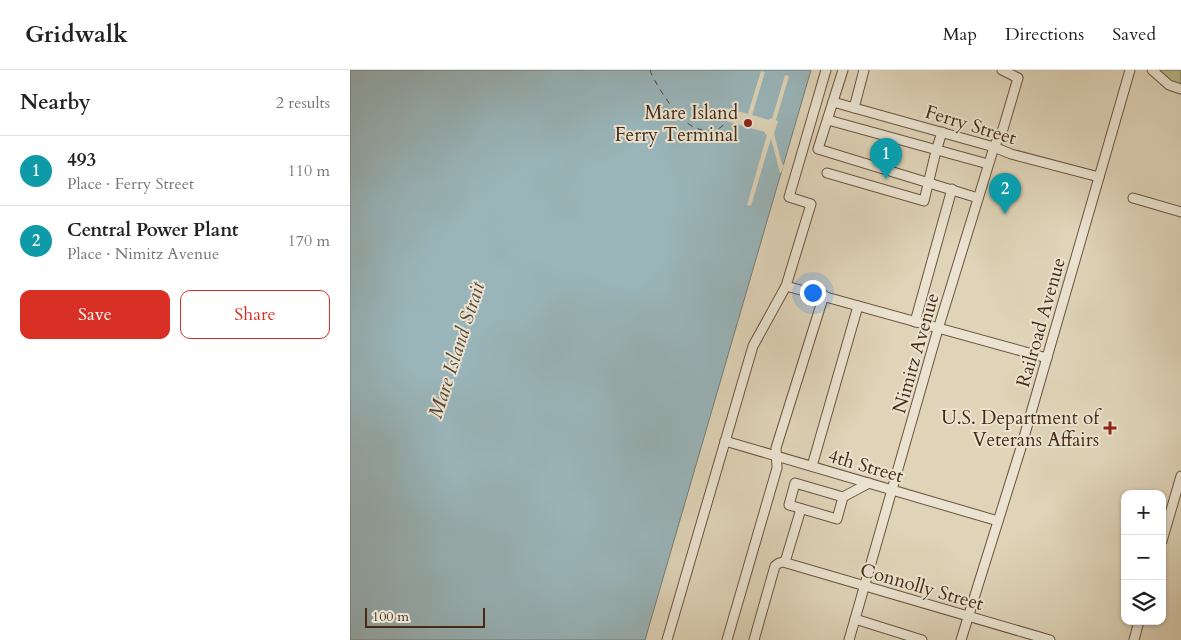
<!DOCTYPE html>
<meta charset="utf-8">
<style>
body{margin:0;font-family:Cardo,serif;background:#f2f2f2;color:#222}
.controls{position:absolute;right:15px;bottom:15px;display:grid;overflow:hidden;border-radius:10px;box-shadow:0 1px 4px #0004}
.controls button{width:45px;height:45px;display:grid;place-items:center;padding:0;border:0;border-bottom:1px solid #e0e0e0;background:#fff;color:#222;font:25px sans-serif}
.scale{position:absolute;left:15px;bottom:12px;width:120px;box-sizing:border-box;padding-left:5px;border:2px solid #462a14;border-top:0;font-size:14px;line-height:18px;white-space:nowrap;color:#462a14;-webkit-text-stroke:4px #eae3d1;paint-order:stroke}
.you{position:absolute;left:462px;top:222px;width:18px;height:18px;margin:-12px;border:4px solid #fff;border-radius:50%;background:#1a73e8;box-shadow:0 0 0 8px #1a73e833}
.badge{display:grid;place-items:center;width:32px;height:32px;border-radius:50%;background:#d93025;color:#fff;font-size:16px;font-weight:700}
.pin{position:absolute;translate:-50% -41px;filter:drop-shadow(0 1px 2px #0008)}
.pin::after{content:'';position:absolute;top:26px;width:18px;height:15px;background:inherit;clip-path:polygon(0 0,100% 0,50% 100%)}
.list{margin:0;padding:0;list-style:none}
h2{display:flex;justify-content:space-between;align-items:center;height:65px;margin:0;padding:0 20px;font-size:21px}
h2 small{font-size:16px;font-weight:400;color:#767676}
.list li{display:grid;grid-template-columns:32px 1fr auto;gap:15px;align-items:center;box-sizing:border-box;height:70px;padding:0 20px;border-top:1px solid #e0e0e0}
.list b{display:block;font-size:19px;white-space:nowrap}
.list p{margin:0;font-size:16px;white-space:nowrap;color:#767676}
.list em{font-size:16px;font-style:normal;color:#767676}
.actions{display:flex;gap:10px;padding:15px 20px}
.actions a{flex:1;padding:11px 0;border:1px solid #d93025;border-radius:10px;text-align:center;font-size:18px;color:#d93025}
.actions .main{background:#d93025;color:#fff}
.icon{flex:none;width:28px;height:28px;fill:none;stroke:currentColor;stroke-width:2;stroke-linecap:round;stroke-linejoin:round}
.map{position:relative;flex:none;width:831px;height:570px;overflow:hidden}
header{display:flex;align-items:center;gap:30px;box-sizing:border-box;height:70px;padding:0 25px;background:#fff;border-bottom:1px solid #e0e0e0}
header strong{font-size:24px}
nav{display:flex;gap:28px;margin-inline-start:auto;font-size:18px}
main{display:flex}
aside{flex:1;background:#fff}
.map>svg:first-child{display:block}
.green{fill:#b7bb8b;stroke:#7e7250}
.water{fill:#99b5ba;stroke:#787d78}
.pier{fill:#dfd4b8}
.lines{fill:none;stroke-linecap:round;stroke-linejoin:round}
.ferry{stroke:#574635;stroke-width:1;stroke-dasharray:6 5;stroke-linecap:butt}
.minor-casing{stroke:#6c543d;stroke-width:11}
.minor{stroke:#eae3d1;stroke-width:9}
.poi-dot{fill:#8f2418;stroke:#eae3d1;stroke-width:2}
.labels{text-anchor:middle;stroke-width:4;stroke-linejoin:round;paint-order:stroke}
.poi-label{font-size:19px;fill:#462a14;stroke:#eae3d1;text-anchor:end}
.street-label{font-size:19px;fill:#462a14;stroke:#eae3d1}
.water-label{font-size:20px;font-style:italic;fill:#574635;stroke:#eae3d1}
</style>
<header>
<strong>Gridwalk</strong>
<nav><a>Map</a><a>Directions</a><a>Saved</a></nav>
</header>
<main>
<aside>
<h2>Nearby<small>2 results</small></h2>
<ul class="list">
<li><span class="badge" style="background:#0f9aa8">1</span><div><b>493</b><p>Place · Ferry Street</p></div><em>110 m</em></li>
<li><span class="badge" style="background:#0f9aa8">2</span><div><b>Central Power Plant</b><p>Place · Nimitz Avenue</p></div><em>170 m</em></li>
</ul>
<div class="actions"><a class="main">Save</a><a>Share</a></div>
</aside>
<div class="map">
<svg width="831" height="570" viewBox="0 0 831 570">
<rect width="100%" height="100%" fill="#dfd4b8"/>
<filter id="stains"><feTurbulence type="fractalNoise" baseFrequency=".004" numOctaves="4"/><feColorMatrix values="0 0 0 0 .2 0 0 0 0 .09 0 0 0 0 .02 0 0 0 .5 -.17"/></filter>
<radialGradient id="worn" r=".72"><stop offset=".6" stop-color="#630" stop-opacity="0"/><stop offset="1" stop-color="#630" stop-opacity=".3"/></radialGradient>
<path class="green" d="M805 0H831V15L819 11Z"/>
<path class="water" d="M0 0H461L295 570H0Z"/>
<path class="pier" d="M411 1 415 2 402 45 419 50 420 48 422 49 435 5 439 6 426 50 428 51 424 64 432 94 434 95 431 103H430L421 68 401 136 397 135 417 65 415 64V62L372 50 376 38 398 44Z"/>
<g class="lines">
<path class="ferry" d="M300 0C302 7 307 14 311 21 323 39 334 58 357 61 366 62 371 58 377 51"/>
<g class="minor-casing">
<g id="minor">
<path d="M493 0 468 79 628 128"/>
<path d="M802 0 819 15 831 19"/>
<path d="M483 32 644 77 661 84 749 107"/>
<path d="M504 38 514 0"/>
<path d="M478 50 638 94"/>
<path d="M477 103 574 131 586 81 592 62"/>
<path d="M783 128 831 142"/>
<path d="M436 216 697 288"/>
<path d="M565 252 602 119"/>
<path d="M375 371 648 451"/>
<path d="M462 396 508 236"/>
<path d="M445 413 493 427 487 449 439 435Z"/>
<path d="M493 427 519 413"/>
<path d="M812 471 831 406"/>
<path d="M435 492 451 439"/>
<path d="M505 549 572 570"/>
<path d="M317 570 403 276 436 216 461 134 439 127 476 0"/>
<path d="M377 570 427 398 426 378 474 225"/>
<path d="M404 570 425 496 429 493 433 492 700 570"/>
<path d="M499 570 588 259 644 77 653 59 668 8 652 0"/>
<path d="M611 570 670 381 780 0"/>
<path d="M784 570 789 551"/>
</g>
</g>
<use href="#minor" class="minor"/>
</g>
<g class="poi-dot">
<circle cx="398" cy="53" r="5"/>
<path d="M757.5 350.5h5v5h5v5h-5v5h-5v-5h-5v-5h5z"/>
</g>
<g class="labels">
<g class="poi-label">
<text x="388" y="49">Mare Island<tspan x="388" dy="22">Ferry Terminal</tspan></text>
<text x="749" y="354">U.S. Department of<tspan x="749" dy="22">Veterans Affairs</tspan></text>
</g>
<g class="street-label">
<text transform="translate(621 54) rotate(17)" y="7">Ferry Street</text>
<text transform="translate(690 252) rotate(-74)" y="7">Railroad Avenue</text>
<text transform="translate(565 283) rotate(-74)" y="7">Nimitz Avenue</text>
<text transform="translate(516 395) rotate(16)" y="7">4th Street</text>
<text transform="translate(572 516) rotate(16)" y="7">Connolly Street</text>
</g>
<g class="water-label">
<text transform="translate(106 280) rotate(-72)" y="7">Mare Island Strait</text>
</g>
</g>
<rect width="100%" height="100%" filter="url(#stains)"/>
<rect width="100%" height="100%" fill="url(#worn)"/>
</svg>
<div class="controls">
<button>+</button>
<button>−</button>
<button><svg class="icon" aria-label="layers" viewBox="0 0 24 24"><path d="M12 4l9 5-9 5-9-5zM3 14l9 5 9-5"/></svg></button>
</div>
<div class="scale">100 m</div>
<div class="you"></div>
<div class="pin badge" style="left:536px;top:109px;background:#0f9aa8">1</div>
<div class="pin badge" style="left:655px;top:144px;background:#0f9aa8">2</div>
</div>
</main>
